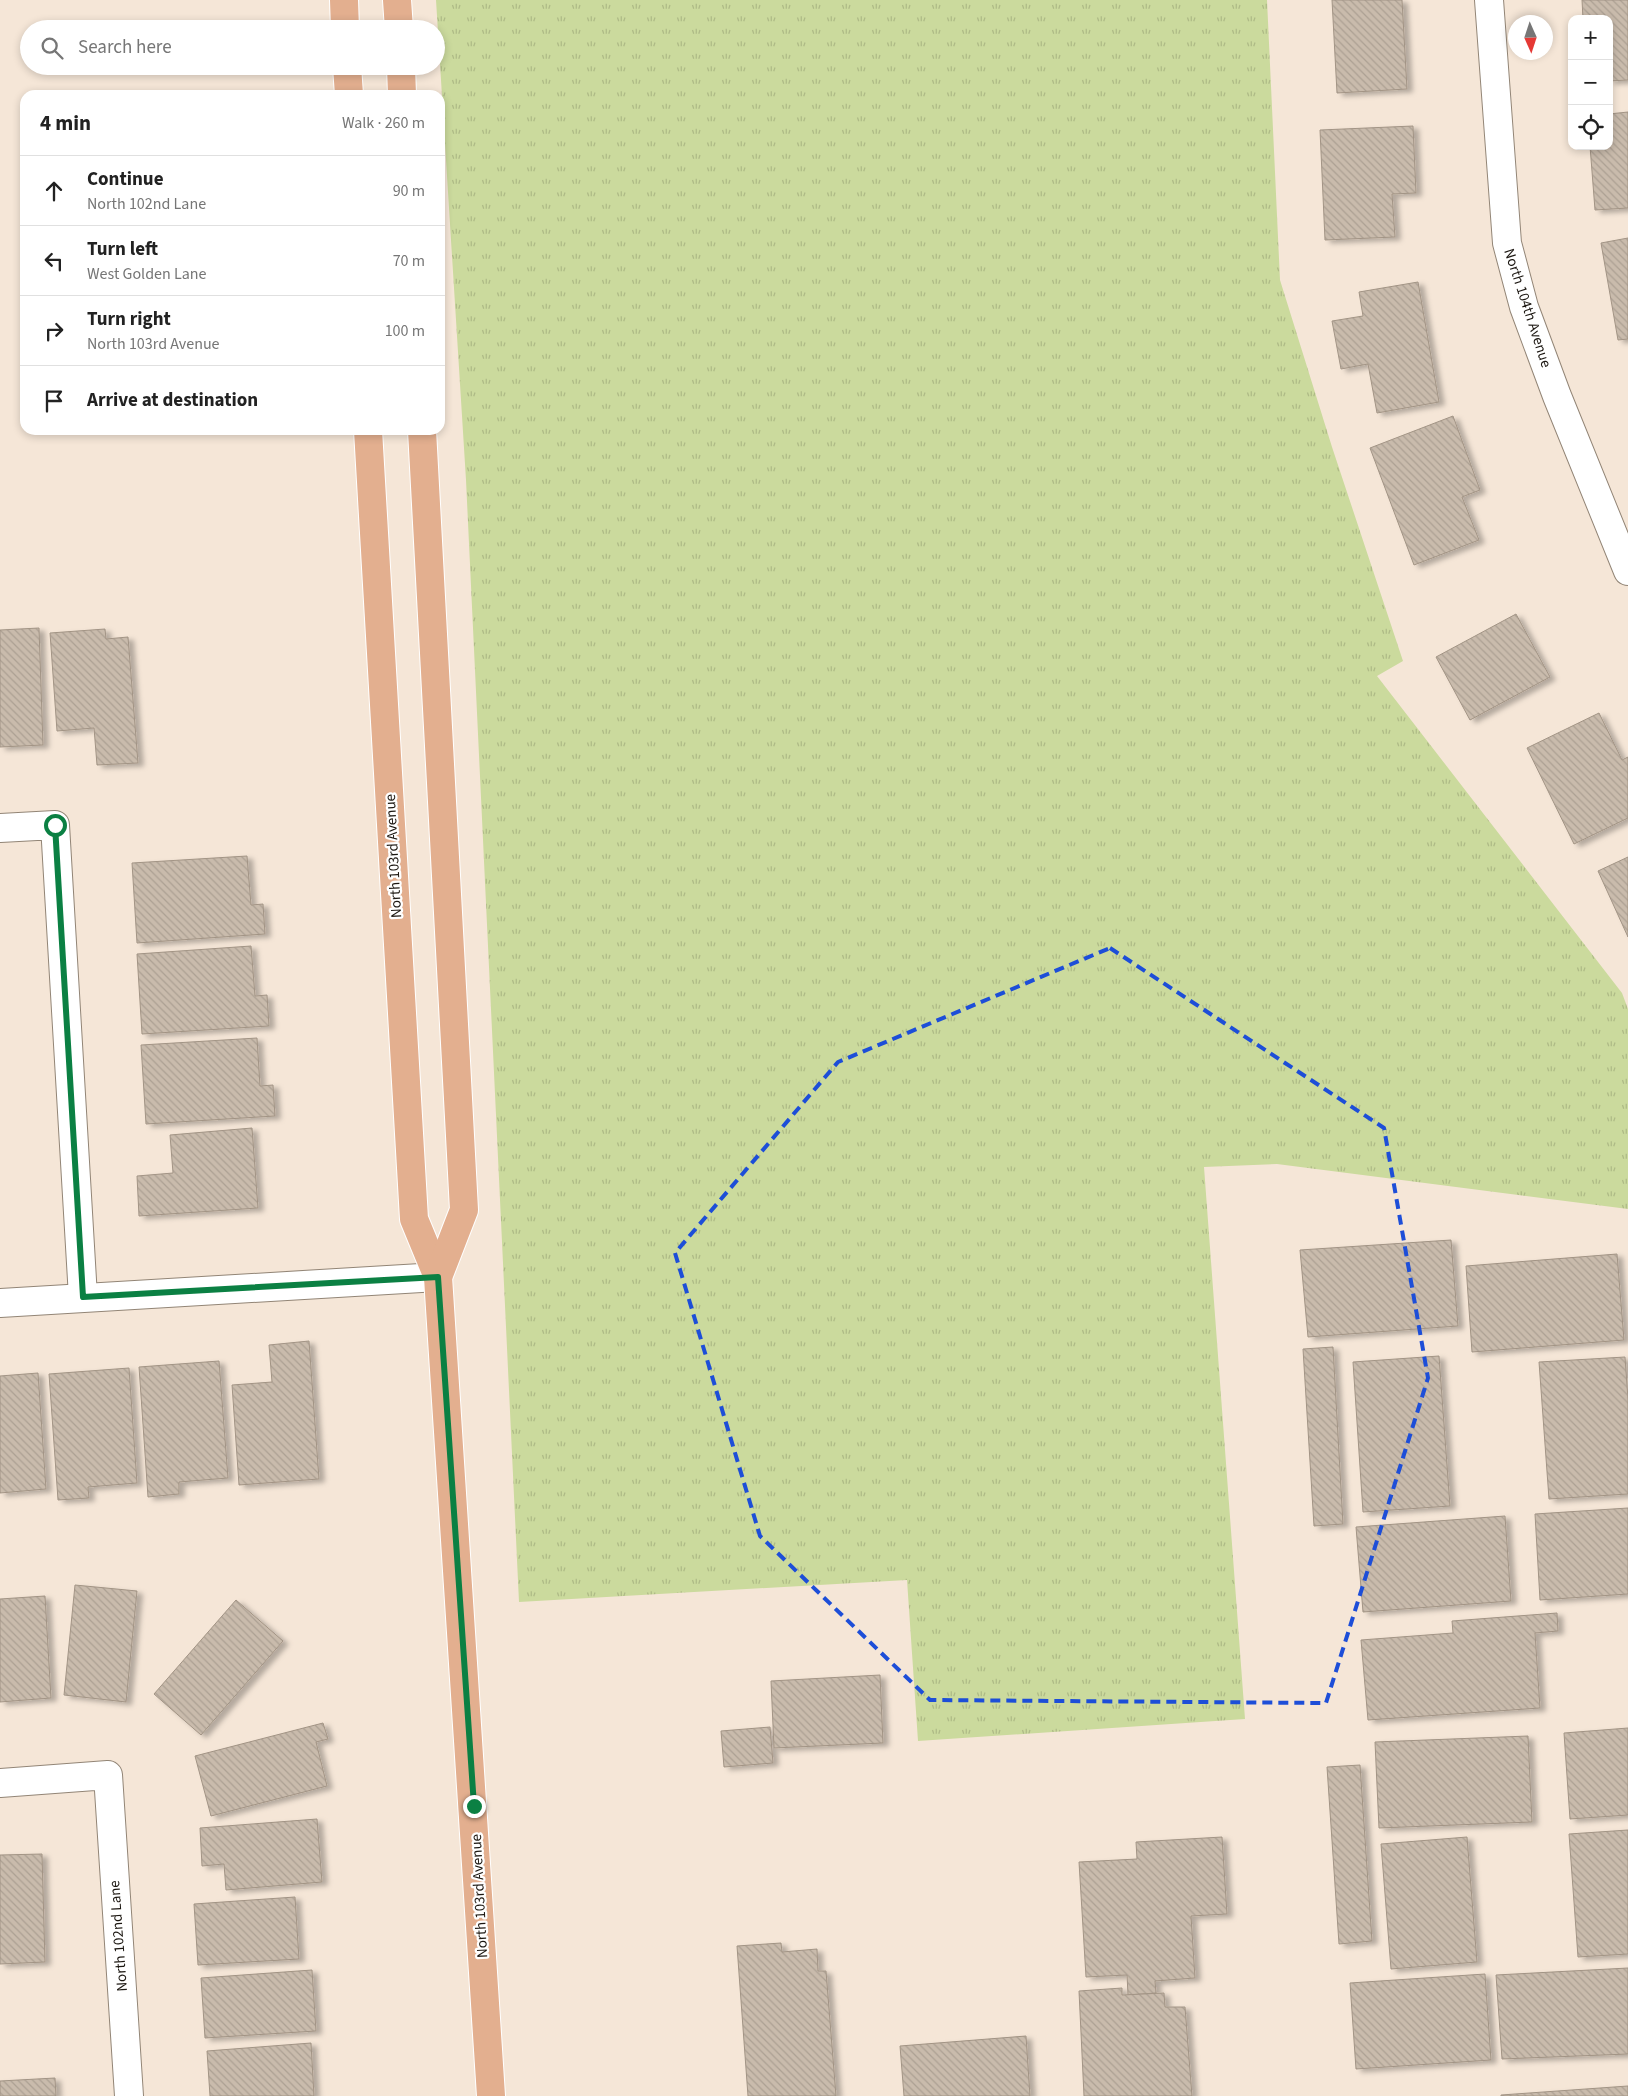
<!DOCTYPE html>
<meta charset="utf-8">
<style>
body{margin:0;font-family:"Source Sans 3",sans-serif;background:#f6f6f6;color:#222}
.controls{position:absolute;right:15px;top:15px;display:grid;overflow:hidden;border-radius:10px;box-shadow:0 2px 8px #0003}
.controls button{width:45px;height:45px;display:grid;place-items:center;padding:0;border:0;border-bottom:1px solid #e0e0e0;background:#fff;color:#222;font:25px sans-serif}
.compass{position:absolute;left:1508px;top:15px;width:45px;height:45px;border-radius:50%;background:#fff;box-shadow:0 2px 8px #0003;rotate:177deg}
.stop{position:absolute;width:15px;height:15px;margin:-11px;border:4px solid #0b8043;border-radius:50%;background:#fff}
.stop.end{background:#0b8043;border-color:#fff;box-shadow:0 1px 5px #0008}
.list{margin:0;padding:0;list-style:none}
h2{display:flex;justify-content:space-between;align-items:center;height:65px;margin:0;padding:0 20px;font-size:21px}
h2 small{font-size:16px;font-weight:400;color:#767676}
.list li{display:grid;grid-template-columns:32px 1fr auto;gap:15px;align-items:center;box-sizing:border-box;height:70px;padding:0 20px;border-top:1px solid #e0e0e0}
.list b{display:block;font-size:19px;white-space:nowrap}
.list p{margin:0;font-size:16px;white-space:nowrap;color:#767676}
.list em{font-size:16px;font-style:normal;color:#767676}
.icon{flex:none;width:28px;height:28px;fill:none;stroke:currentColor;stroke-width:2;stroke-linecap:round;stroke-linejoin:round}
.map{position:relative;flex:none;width:1628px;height:2096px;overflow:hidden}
.search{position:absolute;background:#fff;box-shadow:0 2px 8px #0003;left:20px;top:20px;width:425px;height:55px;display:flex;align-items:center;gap:12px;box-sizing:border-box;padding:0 18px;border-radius:28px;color:#767676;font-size:19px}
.panel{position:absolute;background:#fff;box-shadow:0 2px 8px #0003;left:20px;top:90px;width:425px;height:345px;border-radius:15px}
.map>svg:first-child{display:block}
.grass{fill:url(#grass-tufts)}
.building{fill:url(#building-back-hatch);stroke:#a29485;filter:url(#shadow)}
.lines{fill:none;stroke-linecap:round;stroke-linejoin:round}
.minor-casing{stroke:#928576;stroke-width:30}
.major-casing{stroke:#fff;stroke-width:30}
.minor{stroke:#fff;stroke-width:28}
.major{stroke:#e3af8f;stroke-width:28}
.route{stroke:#0b8043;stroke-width:6}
.marked{fill:none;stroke:#1d4ed8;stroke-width:4;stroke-dasharray:10 6;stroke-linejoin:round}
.labels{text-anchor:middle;stroke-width:4.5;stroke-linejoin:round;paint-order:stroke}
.street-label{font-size:15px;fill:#1c1711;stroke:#fff}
</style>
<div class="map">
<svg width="1628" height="2096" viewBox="0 0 1628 2096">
<defs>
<pattern id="grass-tufts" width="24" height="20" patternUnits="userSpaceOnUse" patternTransform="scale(1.25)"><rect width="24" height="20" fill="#cbda9d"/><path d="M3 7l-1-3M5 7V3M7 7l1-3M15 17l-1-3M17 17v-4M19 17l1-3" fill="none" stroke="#aeba86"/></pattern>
<pattern id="building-back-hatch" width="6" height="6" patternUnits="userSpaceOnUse" patternTransform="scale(1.25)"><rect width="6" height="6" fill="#c9bbac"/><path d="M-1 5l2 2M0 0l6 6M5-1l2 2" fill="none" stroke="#aca093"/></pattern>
<filter id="shadow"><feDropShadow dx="5.5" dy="3" stdDeviation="2.5" flood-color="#0004"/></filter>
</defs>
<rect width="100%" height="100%" fill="#f5e6d7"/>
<path class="grass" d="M436 0H1267L1280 280 1332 447 1403 661 1377 676 1622 993 1628 1009V1209L1277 1164 1204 1167 1245 1719 918 1741 907 1580 519 1602 466 480Z"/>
<g class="building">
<path d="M1332 0H1402L1407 89 1337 93Z"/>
<path d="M1582 0H1628V80L1609 81V19H1583Z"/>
<path d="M1628 112V208L1595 210 1590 146H1609V114Z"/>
<path d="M1413 126 1416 193 1392 194 1395 237 1325 240 1320 130Z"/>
<path d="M1628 238V339L1618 340 1601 243Z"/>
<path d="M1418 282 1439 402 1377 413 1368 364 1341 369 1332 321 1363 316 1359 292Z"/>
<path d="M1453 416 1480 490 1462 497 1479 540 1414 565 1370 448Z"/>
<path d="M1516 614 1550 677 1470 720 1436 657Z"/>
<path d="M39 628 43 745 0 747V630Z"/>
<path d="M105 629 106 639 128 637 138 763 97 765 94 728 57 731 50 633Z"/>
<path d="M1599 713 1622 760 1628 757V818L1574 844 1527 748Z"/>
<path d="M247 856 251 905 263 904 265 934 137 943 132 863Z"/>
<path d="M1628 857V937L1598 871Z"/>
<path d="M251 946 255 996 267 995 269 1026 142 1034 137 954Z"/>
<path d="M257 1038 260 1086 273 1085 275 1116 146 1124 141 1045Z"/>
<path d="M252 1128 258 1208 139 1216 137 1176 173 1173 170 1135Z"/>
<path d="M1451 1240 1458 1326 1308 1337 1300 1250Z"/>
<path d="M1617 1254 1624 1340 1472 1352 1466 1266Z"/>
<path d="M309 1341 319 1479 239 1485 232 1385 272 1382 269 1345Z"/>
<path d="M1333 1347 1343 1524 1314 1526 1303 1349Z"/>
<path d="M1439 1356 1450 1506 1363 1512 1353 1362Z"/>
<path d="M1625 1357 1628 1399V1494L1549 1499 1539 1362Z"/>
<path d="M219 1361 228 1478 179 1482V1494L148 1497 139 1367Z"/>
<path d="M129 1368 137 1483 88 1487 89 1498 58 1500 49 1374Z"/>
<path d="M38 1373 46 1489 0 1493V1376Z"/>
<path d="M1628 1508V1594L1540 1600 1535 1514Z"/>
<path d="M1505 1516 1511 1601 1363 1612 1356 1527Z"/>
<path d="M75 1585 137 1591 126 1702 64 1695Z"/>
<path d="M45 1596 51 1698 0 1702V1599Z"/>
<path d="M236 1600 283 1641 201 1735 154 1694Z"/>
<path d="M1557 1613 1558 1631 1535 1633 1540 1708 1368 1720 1361 1640 1453 1633 1452 1621Z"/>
<path d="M880 1675 883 1743 774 1748 771 1681Z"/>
<path d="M323 1723 328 1739 316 1742 327 1786 211 1816 195 1756Z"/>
<path d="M770 1727 773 1763 724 1767 721 1731Z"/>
<path d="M1628 1728V1815L1570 1819 1564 1733Z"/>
<path d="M1528 1736 1532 1822 1379 1828 1375 1742Z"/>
<path d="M1360 1765 1372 1941 1339 1944 1327 1767Z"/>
<path d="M317 1819 322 1882 226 1890 224 1864 202 1866 200 1828Z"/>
<path d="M1628 1830V1954L1578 1957 1569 1834Z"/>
<path d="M1222 1837 1227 1914 1191 1916 1195 1978 1155 1981 1156 1993 1128 1995 1127 1975 1086 1977 1079 1862 1137 1859 1136 1842Z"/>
<path d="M1467 1837 1477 1962 1391 1969 1381 1844Z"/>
<path d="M42 1854 45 1962 0 1964V1855Z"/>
<path d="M295 1897 299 1959 198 1965 194 1904Z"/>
<path d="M781 1943 782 1952 817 1949 818 1971H826L836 2096H748L737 1946Z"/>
<path d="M1628 1968V2054L1502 2059 1496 1975Z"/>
<path d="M312 1970 316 2031 205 2038 201 1978Z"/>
<path d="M1485 1974 1491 2060 1356 2069 1350 1983Z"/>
<path d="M1122 1988V1995L1164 1993 1165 2007H1185L1192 2096H1084L1079 1991Z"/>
<path d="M1026 2036 1030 2096H904L900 2046Z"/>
<path d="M311 2043 314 2096H210L207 2051Z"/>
<path d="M55 2078 56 2096H0V2081Z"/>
<path d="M1628 2086V2096H1501V2095Z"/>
</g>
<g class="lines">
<g class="minor-casing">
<g id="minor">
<path d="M1489 0 1507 243 1524 307 1557 396 1628 571"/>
<path d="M0 828 55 825 83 1297"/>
<path d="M0 1303 438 1277"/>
<path d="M0 1783 108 1775 129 2096"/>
</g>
</g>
<g class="major-casing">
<g id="major">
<path d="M344 0 345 29"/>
<path d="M397 0 399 29"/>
<path d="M347 66 349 95"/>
<path d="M401 66 402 95"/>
<path d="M368 430 414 1219 438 1277 491 2096"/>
<path d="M422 430 464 1210 438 1277"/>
</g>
</g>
<use href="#minor" class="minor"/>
<use href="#major" class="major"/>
</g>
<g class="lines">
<path class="route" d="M55 825 83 1297 438 1277 474 1806"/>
</g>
<path class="marked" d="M1110 948 1384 1128 1428 1378 1326 1703 930 1700 760 1536 675 1253 838 1062Z"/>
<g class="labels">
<g class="street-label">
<text transform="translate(1528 308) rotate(72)" y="5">North 104th Avenue</text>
<text transform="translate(393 856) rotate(-93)" y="5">North 103rd Avenue</text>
<text transform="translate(479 1896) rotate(-93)" y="5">North 103rd Avenue</text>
<text transform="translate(118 1936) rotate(-94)" y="5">North 102nd Lane</text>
</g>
</g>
</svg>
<div class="controls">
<button>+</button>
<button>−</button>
<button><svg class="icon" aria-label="locate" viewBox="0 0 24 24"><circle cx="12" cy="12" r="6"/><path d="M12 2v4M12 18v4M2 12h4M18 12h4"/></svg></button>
</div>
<svg class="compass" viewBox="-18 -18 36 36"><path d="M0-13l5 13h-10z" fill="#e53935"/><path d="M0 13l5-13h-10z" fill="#767676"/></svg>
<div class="stop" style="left:55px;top:825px"></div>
<div class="stop end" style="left:474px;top:1806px"></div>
<div class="search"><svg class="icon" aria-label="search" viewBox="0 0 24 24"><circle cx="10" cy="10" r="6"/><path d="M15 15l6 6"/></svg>Search here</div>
<section class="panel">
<h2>4 min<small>Walk · 260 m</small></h2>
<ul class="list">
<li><svg class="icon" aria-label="ahead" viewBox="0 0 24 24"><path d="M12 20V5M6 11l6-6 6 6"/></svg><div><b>Continue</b><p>North 102nd Lane</p></div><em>90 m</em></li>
<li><svg class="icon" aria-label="left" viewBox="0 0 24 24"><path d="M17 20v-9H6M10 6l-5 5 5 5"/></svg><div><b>Turn left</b><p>West Golden Lane</p></div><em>70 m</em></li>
<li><svg class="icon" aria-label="right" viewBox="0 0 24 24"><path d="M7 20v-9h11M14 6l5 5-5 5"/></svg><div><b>Turn right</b><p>North 103rd Avenue</p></div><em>100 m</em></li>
<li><svg class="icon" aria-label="arrive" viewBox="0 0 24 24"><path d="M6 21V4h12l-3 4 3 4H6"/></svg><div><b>Arrive at destination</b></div></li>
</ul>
</section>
</div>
